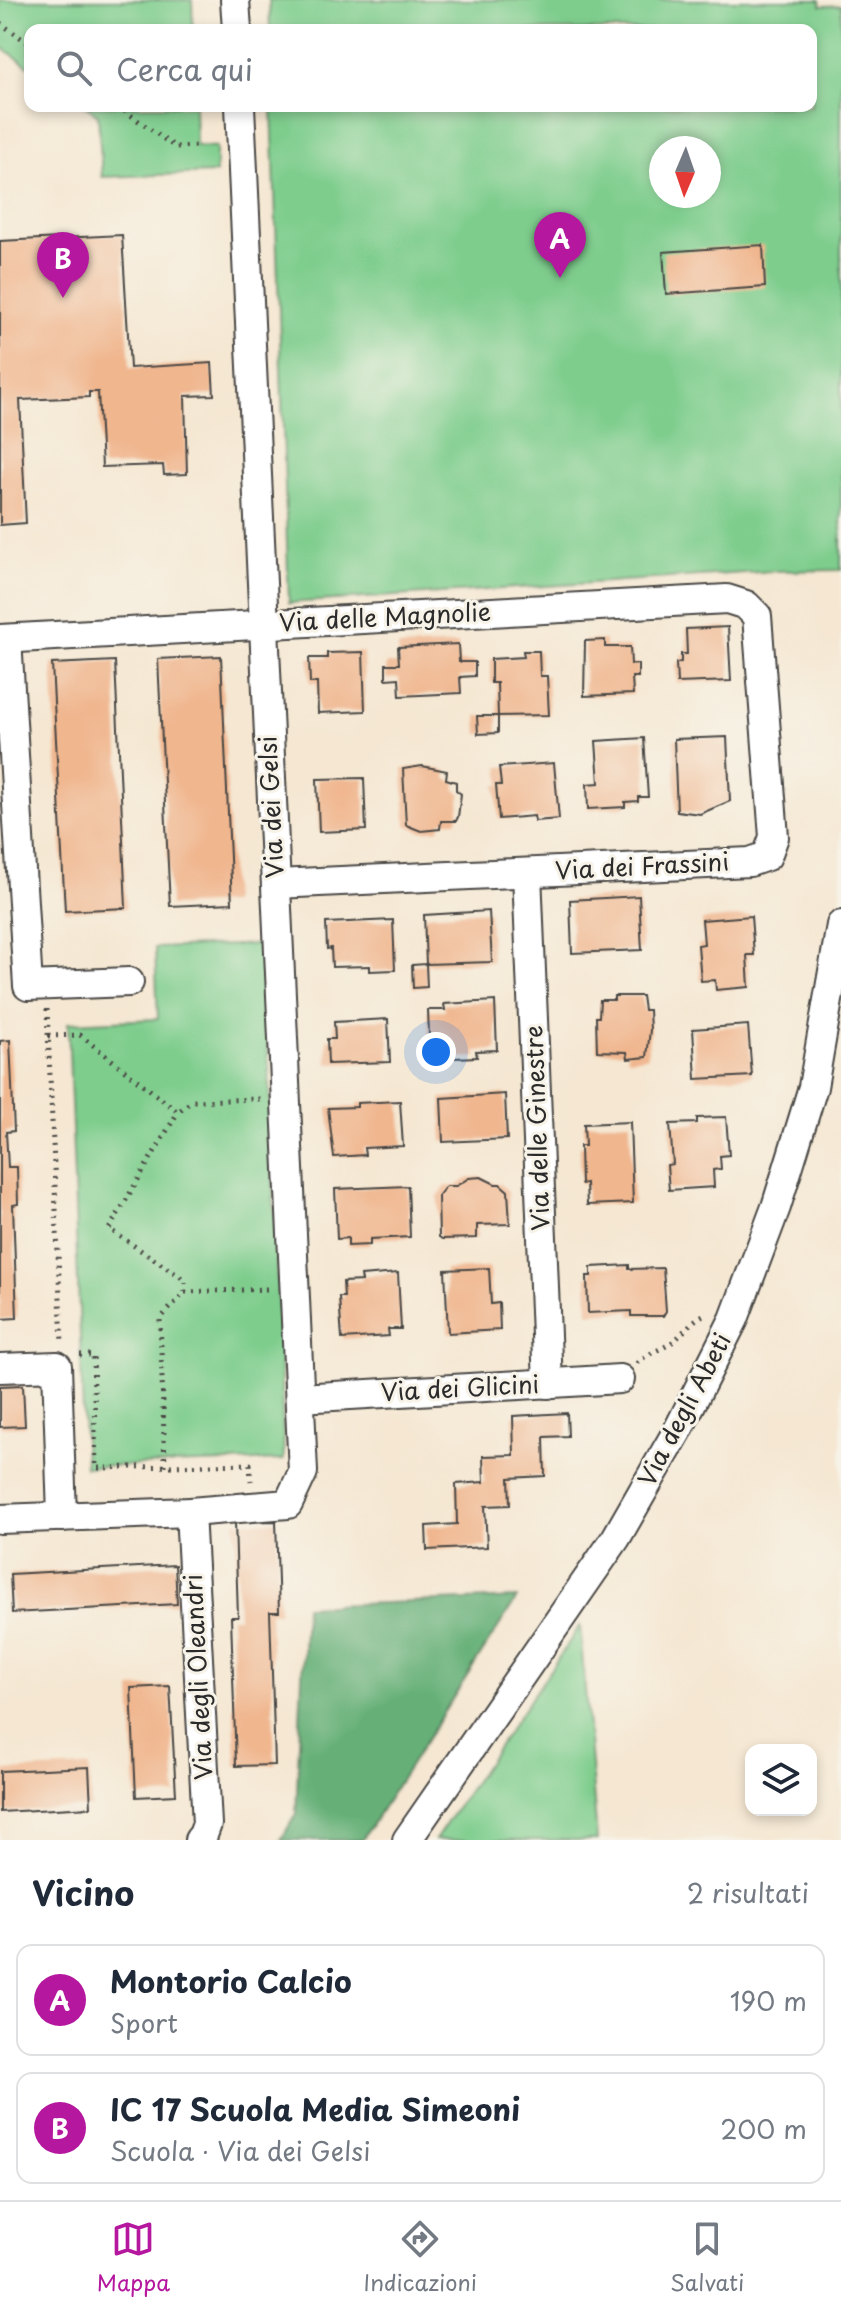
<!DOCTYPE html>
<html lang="it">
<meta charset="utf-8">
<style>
body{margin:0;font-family:"Playpen Sans",sans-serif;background:#f2f2f3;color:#1f2937}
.controls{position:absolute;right:24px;bottom:24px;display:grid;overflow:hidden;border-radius:16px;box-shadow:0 4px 12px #0003}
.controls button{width:72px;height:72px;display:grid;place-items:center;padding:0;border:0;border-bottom:2px solid #e0e1e3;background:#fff;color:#1f2937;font:40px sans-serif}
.compass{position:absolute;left:649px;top:136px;width:72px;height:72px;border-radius:50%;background:#fff;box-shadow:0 4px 12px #0003;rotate:182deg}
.you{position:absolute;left:436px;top:1052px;width:28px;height:28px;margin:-20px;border:6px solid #fff;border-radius:50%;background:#1a73e8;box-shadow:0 0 0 12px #1a73e833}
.badge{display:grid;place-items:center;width:52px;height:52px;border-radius:50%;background:#b5179e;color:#fff;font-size:26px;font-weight:700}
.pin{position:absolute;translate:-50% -66px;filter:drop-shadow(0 2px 4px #0008)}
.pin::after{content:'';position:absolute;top:42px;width:28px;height:24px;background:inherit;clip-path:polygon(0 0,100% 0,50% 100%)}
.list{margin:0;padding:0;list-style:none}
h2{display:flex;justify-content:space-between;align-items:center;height:104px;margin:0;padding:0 32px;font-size:34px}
h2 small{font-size:26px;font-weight:400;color:#747a83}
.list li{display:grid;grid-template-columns:52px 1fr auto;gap:24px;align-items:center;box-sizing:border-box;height:112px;margin:0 16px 16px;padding:0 16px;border:2px solid #e0e1e3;border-radius:16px}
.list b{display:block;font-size:30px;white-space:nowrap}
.list p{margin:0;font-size:26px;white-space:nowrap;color:#747a83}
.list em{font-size:26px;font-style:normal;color:#747a83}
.icon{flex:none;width:44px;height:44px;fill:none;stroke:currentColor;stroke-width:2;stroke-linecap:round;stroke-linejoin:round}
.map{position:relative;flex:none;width:841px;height:1840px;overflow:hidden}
.search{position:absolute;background:#fff;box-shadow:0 4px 12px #0003;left:24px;right:24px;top:24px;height:88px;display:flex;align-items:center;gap:20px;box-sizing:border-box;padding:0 28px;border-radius:16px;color:#747a83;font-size:30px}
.sheet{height:360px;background:#fff}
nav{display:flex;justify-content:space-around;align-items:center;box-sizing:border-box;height:112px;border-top:2px solid #e0e1e3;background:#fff;font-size:22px;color:#747a83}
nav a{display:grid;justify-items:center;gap:4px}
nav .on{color:#b5179e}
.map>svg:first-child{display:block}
.green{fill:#7ecd8d;stroke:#547c5c;stroke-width:2;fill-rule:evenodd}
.forest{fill:#66b078;stroke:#486e52;stroke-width:2}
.building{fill:#f0b68e}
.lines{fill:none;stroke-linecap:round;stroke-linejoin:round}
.minor-casing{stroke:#494744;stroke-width:32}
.path{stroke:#494744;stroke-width:5;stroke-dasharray:2 6;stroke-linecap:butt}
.minor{stroke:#fff;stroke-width:28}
.labels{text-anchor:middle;stroke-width:6;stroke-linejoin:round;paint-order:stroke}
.street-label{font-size:24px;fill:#2b2b2b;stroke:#f7f3e8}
</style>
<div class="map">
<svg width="841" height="1840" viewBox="0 0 841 1840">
<rect width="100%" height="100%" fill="#f7f3e8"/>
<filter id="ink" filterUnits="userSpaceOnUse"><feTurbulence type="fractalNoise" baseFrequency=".0125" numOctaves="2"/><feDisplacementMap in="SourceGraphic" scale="16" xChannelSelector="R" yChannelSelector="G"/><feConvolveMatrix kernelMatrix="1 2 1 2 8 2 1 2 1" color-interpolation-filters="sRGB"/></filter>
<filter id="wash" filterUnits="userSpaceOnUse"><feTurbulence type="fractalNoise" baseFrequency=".006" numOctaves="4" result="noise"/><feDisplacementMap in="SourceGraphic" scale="32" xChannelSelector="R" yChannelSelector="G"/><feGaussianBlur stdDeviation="1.8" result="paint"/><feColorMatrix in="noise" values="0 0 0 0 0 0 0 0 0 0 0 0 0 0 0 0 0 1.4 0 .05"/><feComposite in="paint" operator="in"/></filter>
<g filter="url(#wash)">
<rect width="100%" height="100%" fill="#f5e7d2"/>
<g class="green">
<path d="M0 0H192L193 30H30V67L0 46Z"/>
<path d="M269 0H820L821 6 841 5V570L775 571 289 603 272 106H811V30H270ZM661 148H709V196H661Z"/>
<path d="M85 106H195L196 146 216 147V173L102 177 98 115Z"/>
<path d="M264 944 284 1460 85 1467 68 1023 158 1019 155 948Z"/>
<path d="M580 1626 597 1840H435Z"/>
</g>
<path class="forest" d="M517 1598 362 1840H281L296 1814 305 1606Z"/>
<g id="blocks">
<g class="building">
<path d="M122 235 130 368 212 363 214 395 185 396 187 474 164 475 163 465 102 467 98 392H89V397L20 400 26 523 0 525V241Z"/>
<path d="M763 245 765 287 666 294 663 252Z"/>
<path d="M728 627 731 681 677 683 676 663 681 662V654H687L686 629Z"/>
<path d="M605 640V647H630L631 664H638V677H632L633 694 584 696 585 641Z"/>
<path d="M458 644 459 662H475V676L460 677 461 693 400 696 399 678 386 679V664H399L398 647Z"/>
<path d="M523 651H539L540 676H547L549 715 498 716 497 683H491V659L524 657Z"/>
<path d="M363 652 365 711 318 713 317 683H310L309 658H327V653Z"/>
<path d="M221 656 232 903 170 906 158 659Z"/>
<path d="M115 661 126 908 65 911 52 664Z"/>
<path d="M477 716H498V733L478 734Z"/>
<path d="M727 737 730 801 700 814 677 811 674 739Z"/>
<path d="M644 738 648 797H638V801L625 802V807L588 809 587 784 599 783 596 741Z"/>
<path d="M554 763 559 819 535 821 534 816 499 819 496 785H501L499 767Z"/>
<path d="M422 766 447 771 446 779 456 782V790L461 794 458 817 456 821H441L440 829 421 831 406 825 403 769Z"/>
<path d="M364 778 366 830 319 832 317 779Z"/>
<path d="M639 896 642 950 572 953 570 900Z"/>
<path d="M489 911 492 962 426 964 424 915Z"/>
<path d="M751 916 754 955H747L749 987 716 990 715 980 701 981 698 945 704 944 702 920Z"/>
<path d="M393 920 395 970 370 971V966L332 967 331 948 327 949 326 923Z"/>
<path d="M426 964 427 987 413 988 412 965Z"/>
<path d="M614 996H642L644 1010H649L650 1030 647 1057 628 1059 627 1052 597 1051 596 1017H599L600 1000H614Z"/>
<path d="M495 1001 497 1050 476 1051 477 1057 430 1059 428 1010H445L444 1004Z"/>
<path d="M388 1019 390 1062 328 1064 327 1039H335L334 1022Z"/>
<path d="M748 1025 752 1076 696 1079 693 1029Z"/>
<path d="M10 1040 14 1131 6 1132 8 1167H17L18 1204 13 1205 17 1318 0 1319V1041Z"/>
<path d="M505 1094 507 1139 443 1142 441 1098Z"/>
<path d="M400 1101 403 1146 364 1148 365 1155 334 1157 328 1108 357 1107V1103Z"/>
<path d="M726 1117 729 1155 720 1156 721 1169 713 1170 714 1187 669 1190 667 1165 673 1164 670 1124 697 1123V1118Z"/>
<path d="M630 1122 633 1203 587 1205 586 1183 581 1184 580 1146H585L584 1124Z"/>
<path d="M481 1177 495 1184H500L508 1191 510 1224 477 1225V1238L442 1239 439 1237 438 1196 446 1186H456L469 1178Z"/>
<path d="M408 1186 410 1237 370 1239V1245L348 1246V1238L337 1239 335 1189Z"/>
<path d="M629 1265V1269L663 1268 666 1311 663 1316H631V1311L588 1313 587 1276H591V1267Z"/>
<path d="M489 1268 491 1304 499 1303 500 1330 448 1333 445 1270Z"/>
<path d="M398 1273 401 1329H388L389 1336 342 1339 339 1297H344L343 1282 362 1281 361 1276Z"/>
<path d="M23 1385 25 1426 0 1427V1386Z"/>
<path d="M567 1413 568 1436 544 1437 545 1476 509 1478 510 1505 485 1506 487 1547 427 1550 426 1526 457 1524 456 1484 484 1482 483 1456 514 1455 513 1416Z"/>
<path d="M276 1521 279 1612H270L275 1765 236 1766 231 1617H238L235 1522Z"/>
<path d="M175 1565 177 1604 12 1613 10 1574Z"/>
<path d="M170 1686 176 1795 136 1797 131 1688Z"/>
<path d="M89 1767 91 1807 0 1812V1771Z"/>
</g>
</g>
</g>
<g filter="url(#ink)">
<use href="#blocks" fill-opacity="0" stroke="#494744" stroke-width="2"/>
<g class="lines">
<g class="minor-casing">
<g id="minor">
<path d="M235 0 237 30"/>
<path d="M0 639 727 599 746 605 757 616 774 837 767 856 750 862 276 884"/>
<path d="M7 639 28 986 129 982"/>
<path d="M527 873 548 1384"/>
<path d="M0 1368 57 1366 62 1517"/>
<path d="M300 1398 620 1379"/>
<path d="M190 1512 207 1824 203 1835 199 1840"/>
<path d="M0 1519 190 1512 288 1504 303 1472 240 106"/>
<path d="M407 1840 616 1538 678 1430 734 1319 776 1207 813 1087 841 925"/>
</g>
</g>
<g class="path">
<path d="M0 23 30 44"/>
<path d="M118 106 175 147 196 146"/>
<path d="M47 1009 62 1343"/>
<path d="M48 1036 80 1035 178 1112 192 1101 261 1099"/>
<path d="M185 1292 268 1289"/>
<path d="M80 1355H93L96 1468 250 1464 251 1481"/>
<path d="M637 1363C647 1353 659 1351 671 1343 684 1334 690 1320 706 1314"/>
<path d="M165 1466 160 1319 185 1292V1280L109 1229 178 1112"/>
</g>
<use href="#minor" class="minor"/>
</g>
</g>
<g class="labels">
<g class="street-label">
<text transform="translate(385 618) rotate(-3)" y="8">Via delle Magnolie</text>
<text transform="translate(272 807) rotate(-93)" y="8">Via dei Gelsi</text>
<text transform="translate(642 867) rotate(-3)" y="8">Via dei Frassini</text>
<text transform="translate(538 1128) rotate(-92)" y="8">Via delle Ginestre</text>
<text transform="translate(460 1389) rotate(-3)" y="8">Via dei Glicini</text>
<text transform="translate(685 1410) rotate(-62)" y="8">Via degli Abeti</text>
<text transform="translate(199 1677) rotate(-93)" y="8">Via degli Oleandri</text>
</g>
</g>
</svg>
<div class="controls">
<button><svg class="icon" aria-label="layers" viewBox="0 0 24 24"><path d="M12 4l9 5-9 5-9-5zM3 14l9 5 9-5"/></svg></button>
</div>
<svg class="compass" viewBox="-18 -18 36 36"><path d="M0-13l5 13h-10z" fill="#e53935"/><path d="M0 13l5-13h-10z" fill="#747a83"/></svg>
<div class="you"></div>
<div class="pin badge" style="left:560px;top:278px">A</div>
<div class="pin badge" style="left:63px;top:298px">B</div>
<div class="search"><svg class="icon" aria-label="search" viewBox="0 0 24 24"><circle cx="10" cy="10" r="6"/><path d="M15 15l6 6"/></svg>Cerca qui</div>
</div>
<section class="sheet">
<h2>Vicino<small>2 risultati</small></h2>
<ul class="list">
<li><span class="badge">A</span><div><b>Montorio Calcio</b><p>Sport</p></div><em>190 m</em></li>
<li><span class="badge">B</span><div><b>IC 17 Scuola Media Simeoni</b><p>Scuola · Via dei Gelsi</p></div><em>200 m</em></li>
</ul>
</section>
<nav>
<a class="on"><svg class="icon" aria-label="map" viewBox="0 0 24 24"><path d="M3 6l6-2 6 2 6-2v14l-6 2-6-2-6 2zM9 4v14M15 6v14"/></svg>Mappa</a>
<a><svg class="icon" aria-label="directions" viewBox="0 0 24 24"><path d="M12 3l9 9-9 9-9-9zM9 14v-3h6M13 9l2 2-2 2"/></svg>Indicazioni</a>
<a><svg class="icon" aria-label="saved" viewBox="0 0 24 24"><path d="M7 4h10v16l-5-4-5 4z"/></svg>Salvati</a>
</nav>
